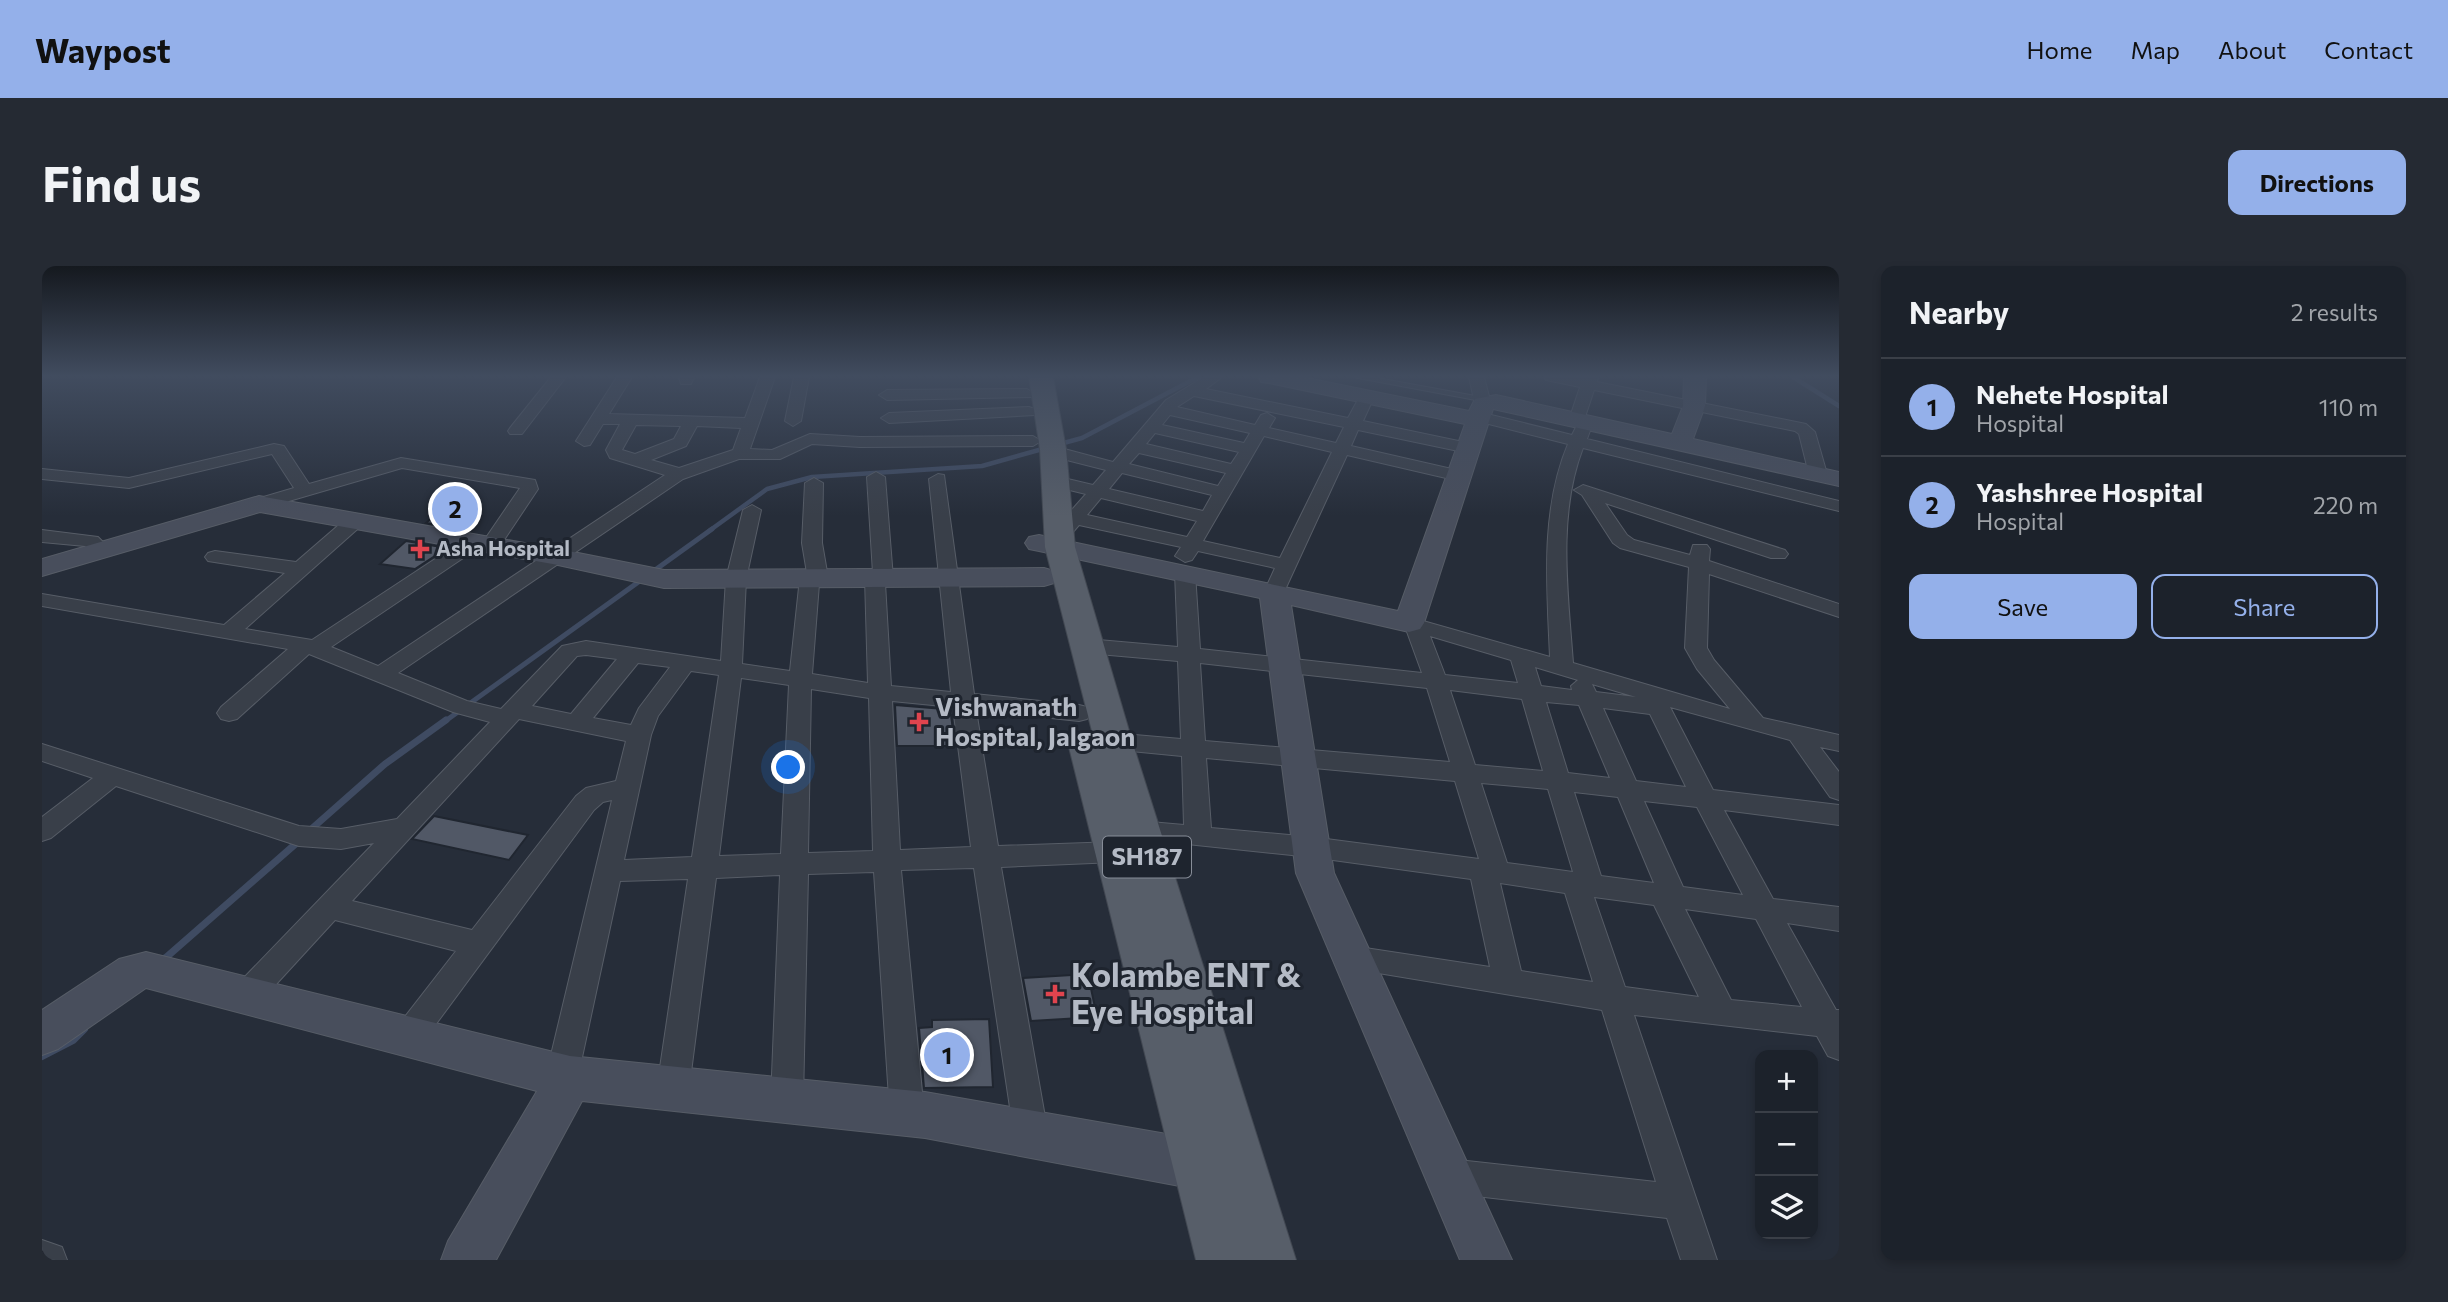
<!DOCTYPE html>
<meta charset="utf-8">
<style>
body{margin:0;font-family:Commissioner,sans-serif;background:#252a33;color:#f1f3f6}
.controls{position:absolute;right:21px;bottom:21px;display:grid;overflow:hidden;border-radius:14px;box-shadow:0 4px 10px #0003}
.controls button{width:63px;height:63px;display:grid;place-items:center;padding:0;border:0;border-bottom:2px solid #3a3f47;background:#1c222b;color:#f1f3f6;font:35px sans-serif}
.you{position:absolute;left:747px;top:502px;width:24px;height:24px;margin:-18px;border:5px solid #fff;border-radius:50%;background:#1a73e8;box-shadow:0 0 0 10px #1a73e833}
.badge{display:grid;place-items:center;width:46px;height:46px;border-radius:50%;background:#94b0ea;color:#111;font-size:23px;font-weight:700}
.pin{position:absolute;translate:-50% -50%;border:4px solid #fff;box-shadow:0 2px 7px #0006}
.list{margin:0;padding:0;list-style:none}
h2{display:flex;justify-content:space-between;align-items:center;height:91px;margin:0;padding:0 28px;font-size:30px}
h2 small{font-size:23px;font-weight:400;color:#a0a4a9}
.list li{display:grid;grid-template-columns:46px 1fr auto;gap:21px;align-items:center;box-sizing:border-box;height:98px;padding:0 28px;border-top:2px solid #3a3f47}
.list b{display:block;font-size:26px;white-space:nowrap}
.list p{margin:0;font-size:23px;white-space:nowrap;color:#a0a4a9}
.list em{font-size:23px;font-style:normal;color:#a0a4a9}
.actions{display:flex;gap:14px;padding:21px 28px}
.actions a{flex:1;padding:16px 0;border:2px solid #94b0ea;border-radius:14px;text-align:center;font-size:24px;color:#94b0ea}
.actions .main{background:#94b0ea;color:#111}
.icon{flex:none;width:38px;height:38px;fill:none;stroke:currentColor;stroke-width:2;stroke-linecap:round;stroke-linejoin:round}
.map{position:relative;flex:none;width:1797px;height:994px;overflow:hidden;border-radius:14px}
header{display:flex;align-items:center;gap:42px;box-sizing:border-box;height:98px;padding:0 35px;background:#94b0ea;color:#111}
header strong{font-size:33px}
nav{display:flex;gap:38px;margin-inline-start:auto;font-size:24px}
.intro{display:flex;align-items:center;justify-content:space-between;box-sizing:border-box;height:168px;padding:0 42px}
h1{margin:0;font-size:49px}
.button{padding:18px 32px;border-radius:14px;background:#94b0ea;color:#111;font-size:24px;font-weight:700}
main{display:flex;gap:42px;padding:0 42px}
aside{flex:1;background:#1c222b;border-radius:14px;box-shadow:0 4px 10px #0003}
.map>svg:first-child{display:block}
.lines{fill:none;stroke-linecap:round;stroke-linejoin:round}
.stream-far3{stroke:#3f4b62;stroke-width:4.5}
.stream-far2{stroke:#3f4b62;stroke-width:5}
.stream-far1{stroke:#3f4b62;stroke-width:7}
.stream{stroke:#3f4b62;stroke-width:8}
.building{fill:#515866;stroke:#202630;stroke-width:2}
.lane-casing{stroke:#575d67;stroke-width:2}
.street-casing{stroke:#575d67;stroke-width:2}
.secondary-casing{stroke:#575d67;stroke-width:2}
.primary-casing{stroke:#424852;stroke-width:2}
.lane{fill:#393f49;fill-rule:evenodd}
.street{fill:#393f49;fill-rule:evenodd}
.secondary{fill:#484e5c;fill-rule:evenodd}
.primary{fill:#575e69;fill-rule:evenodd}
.health-dot{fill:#e0444e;stroke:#1e242e;stroke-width:2.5}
.labels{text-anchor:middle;stroke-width:6;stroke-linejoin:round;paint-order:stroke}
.far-poi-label{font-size:21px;font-weight:bold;fill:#b4bac5;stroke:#1e242e;text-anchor:start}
.shield{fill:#1e242e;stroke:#878d98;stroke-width:2}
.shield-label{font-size:24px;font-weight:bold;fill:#b4bac5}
.poi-label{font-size:26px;font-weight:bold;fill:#b4bac5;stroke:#1e242e;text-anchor:start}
.near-poi-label{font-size:32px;font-weight:bold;fill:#b4bac5;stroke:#1e242e;text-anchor:start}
</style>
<header>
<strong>Waypost</strong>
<nav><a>Home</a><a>Map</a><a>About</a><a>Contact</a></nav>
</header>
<div class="intro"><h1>Find us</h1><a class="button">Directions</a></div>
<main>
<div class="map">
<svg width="1797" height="994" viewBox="0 0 1797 994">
<rect width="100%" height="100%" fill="#262d39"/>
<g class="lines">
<g class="stream-far3">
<path d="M1751 111 1797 140"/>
<path d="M1018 178 1040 172 1156 111"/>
<path d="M667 265 725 223 770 211 940 200 1004 182"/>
</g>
<path class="stream-far2" d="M402 456 670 263"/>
<g class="stream-far1">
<path d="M266 566 343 498 404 454"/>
<path d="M120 695 258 574"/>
</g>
<g class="stream">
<path d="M119 696 122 693"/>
<path d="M0 790 31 774 42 763"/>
</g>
</g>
<g class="building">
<path d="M408 236 418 248 404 260 384 257Z"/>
<path d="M364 275 405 282 373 303 338 298Z"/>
<path d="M853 439 902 443V449H909L913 480H855Z"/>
<path d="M392 550 486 569 467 594 370 573Z"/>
<path d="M1046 708 1055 751 989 755 981 712Z"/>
<path d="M947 753 951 821 882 822 877 762 890 761V754Z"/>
</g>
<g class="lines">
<g class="lane-casing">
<path id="lane" d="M1311 111H1330L1439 131 1443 133 1439 135Z"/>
</g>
<g class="street-casing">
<g id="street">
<path d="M509 111H524L480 168H468L466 165 468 162Z"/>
<path d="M575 111H590L567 148 703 152 718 111H733L708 183 730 184 768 168 818 171 991 170 999 175 991 180 818 181 770 178 738 193H697L641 213 356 407 425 435 459 443 520 380 544 375 679 395 684 313 701 244 710 239 719 244 704 313 700 398 748 405 758 312 765 307 760 277 763 217 772 212 781 217 780 277 786 312 777 318 770 408 826 417 823 312 831 307 825 211 834 206 843 211 851 312 843 317 849 420 909 426 887 213 896 208 902 209 932 428 1037 439 1045 441 1049 447 1045 453 1037 455 934 444 956 580 1074 576 1083 579 1087 586 1083 593 1074 596 959 601 1006 868 1001 880 989 884 977 880 972 868 932 602 859 604 882 847 877 858 865 863 853 858 848 847 832 606 766 608 761 834 757 845 745 850 733 845 729 834 738 609 674 612 647 822 643 833 631 837 619 833 615 822 646 613 578 615 536 810 531 821 520 825 509 821 504 810 570 534 561 536 552 544 377 781 366 785 355 781 350 771 355 761 414 685 293 654 215 739 204 743 193 739 189 730 193 721 332 577 299 583 257 580 74 520 9 572 0 575V551L51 512 0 495V478L257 560 299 563 355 553 448 456 411 446 267 388 195 453 187 455 179 453 175 447 179 441 246 383 0 340V328L182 359 243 307 166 295 163 291 166 287 173 285 254 296 306 251H320L322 255 320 259 203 363 270 374 425 272H439L442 276 439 280 289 381 336 400 623 209 568 192 564 184 578 158H561L548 179 542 180 534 175ZM594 159 639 160 632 173 593 188 580 184ZM655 160 699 162 691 184 637 202 609 194 644 180ZM544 389 575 393 529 448 490 440 535 390ZM596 397 628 401 597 442 589 459 551 452ZM649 405 677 409 650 591 582 594 609 469 616 450ZM699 412 747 419 739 588 677 590ZM769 423 827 432 831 585 766 587ZM850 435 911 441 929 581 858 584ZM477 453 584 475 574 515 544 522 534 530 430 664 310 635Z"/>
<path d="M637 111H652L649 118H639Z"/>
<path d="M752 111H767L759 155 751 160 743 155Z"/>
<path d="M1162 111H1180L1164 123 1306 152 1319 128H1329L1332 131 1321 155 1426 177 1434 182 1426 187 1316 164 1309 180 1423 206 1426 210 1417 215 1305 189 1242 326 1239 330H1225L1222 326 1233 302 1156 285 1150 294 1143 296 1133 290 1139 281 1037 259 1025 273H1011L1009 269 1011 265 1044 228 1007 219 1004 215 1007 211 1013 210 1051 219 1064 204 1005 189 1003 185 1005 181 1011 180 1071 196 1124 134ZM1152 130 1302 161 1294 177 1227 162 1233 152 1225 147 1219 149 1213 159 1135 141ZM1128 149 1208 167 1202 177 1120 159ZM1113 167 1197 186 1189 198 1104 178ZM1222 170 1290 186 1238 292 1161 275ZM1097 187 1184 207 1176 220 1087 198ZM1080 207 1170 229 1161 245 1067 223ZM1059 232 1155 255 1145 271 1045 249Z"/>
<path d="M1427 111H1442L1449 138 1447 141H1435L1433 138Z"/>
<path d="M1502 111H1556L1555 116 1764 158 1773 166 1785 208 1782 212H1770L1767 208 1757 168 1753 165 1552 124 1541 157 1549 162 1545 173 1797 235V245L1541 182C1515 249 1526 327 1531 397L1688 443 1655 403 1643 382 1647 301 1578 282 1571 277 1540 229 1532 224 1541 219 1743 284 1746 288 1743 292H1729L1563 237 1585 269 1592 274 1648 289 1651 279H1665L1668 283 1667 295 1797 338V351L1667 308 1665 382 1672 394 1721 452 1797 469V485L1778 481 1797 506V534L1788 531 1748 474 1628 441 1671 524 1797 539V559L1682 544 1731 633 1797 641V665L1745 657 1794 744H1797V794L1786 790 1775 770 1592 749 1675 994H1639L1625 952 1407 927 1395 922 1390 910 1395 898 1407 893 1614 916 1560 744 1300 701 1295 692 1300 683 1310 680 1448 701 1429 613 1269 591 1088 572 1084 565 1088 558 1097 555 1142 559 1140 490 1058 482 1050 480 1046 474 1050 468 1058 466 1139 473 1136 395 1045 387 1037 385 1034 380 1037 375 1045 373 1136 381 1133 307 1136 303H1150L1153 307 1158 383 1380 407 1364 363 1356 357 1360 352 1367 351 1508 391C1505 320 1498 245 1526 178L1431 154 1429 151 1437 146 1530 169 1535 159 1527 154 1538 121 1504 114ZM1388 370 1469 394 1476 417 1403 409ZM1158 397 1385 422 1408 496 1163 475ZM1493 401 1536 414 1529 420 1530 424 1499 420ZM1550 418 1594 431 1554 426ZM1408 424 1480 433 1501 505 1433 499ZM1504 436 1537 439 1568 512 1526 507ZM1561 442 1608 448 1644 521 1594 515ZM1164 492 1413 515 1437 593 1269 571 1169 562ZM1439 517 1506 523 1531 606 1465 597ZM1532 526 1576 531 1612 617 1559 610ZM1602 535 1655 541 1701 629 1641 621ZM1458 617 1523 627 1551 716 1479 705ZM1552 631 1612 639 1657 731 1583 721ZM1643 643 1714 653 1760 741 1689 734Z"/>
<path d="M985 123 993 128 990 131 845 134 837 129 845 124Z"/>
<path d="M987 141 993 143 995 146 993 149 847 157 839 152 847 147Z"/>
<path d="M232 178 242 180 267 218 359 192 487 213 493 214 496 223 456 283 449 285 439 279 478 222 360 202 223 242H211L208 238 211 234 252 222 230 188 87 222 0 213V203L87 212Z"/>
<path d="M0 264 56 271 69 284 59 290 52 288 43 280 0 276Z"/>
<path d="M0 974 20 981 25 994H0Z"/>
</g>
</g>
<g class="secondary-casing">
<g id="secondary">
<path d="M1217 111H1260L1427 145 1433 133 1454 129 1630 168 1641 140 1642 111H1664L1663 140 1651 173 1797 206V220L1451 143 1382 357 1378 363 1367 366 1249 339 1292 607 1470 994H1418L1254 607 1218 332 997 285 987 283 983 277 987 271 997 269 1356 345 1423 158 1227 117 1219 116Z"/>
<path d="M217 230 516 283 622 304 1002 302 1012 305 1016 311 1012 317 1002 320 622 322 516 299 218 246 0 310V293Z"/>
<path d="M104 686 528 790 883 826 1159 874 1176 882 1184 899 1176 916 1159 924 883 872 540 835 454 994H399L406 975 495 825 104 722 16 783 0 789V744L77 693Z"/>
</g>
</g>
<g class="primary-casing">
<path id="primary" d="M987 111H1011L1024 183 1033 281 1090 475 1254 994H1154L1027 481 1033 472 1051 469 1003 281 998 183Z"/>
</g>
<use href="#lane" class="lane"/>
<use href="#street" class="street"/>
<use href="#secondary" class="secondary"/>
<use href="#primary" class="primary"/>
</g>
<linearGradient id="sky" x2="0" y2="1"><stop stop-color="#15191f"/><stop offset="0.44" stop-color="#414c5f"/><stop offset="1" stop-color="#414c5f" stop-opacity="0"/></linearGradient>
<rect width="1797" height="250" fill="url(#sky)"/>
<g class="health-dot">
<path d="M374.5 272.5h7v7h7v7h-7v7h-7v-7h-7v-7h7z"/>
<path d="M873.5 445.5h7v7h7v7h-7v7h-7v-7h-7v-7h7z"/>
<path d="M1009.5 717.5h7v7h7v7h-7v7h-7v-7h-7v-7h7z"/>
</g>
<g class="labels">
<g class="far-poi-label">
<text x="394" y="290">Asha Hospital</text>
</g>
<rect class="shield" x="1061" y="570.5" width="88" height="41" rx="5"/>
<g class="shield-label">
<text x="1105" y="599">SH187</text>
</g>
<g class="poi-label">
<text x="893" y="450">Vishwanath<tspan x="893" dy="30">Hospital, Jalgaon</tspan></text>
</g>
<g class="near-poi-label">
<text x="1029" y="721">Kolambe ENT &amp;<tspan x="1029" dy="37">Eye Hospital</tspan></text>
</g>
</g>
</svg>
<div class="controls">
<button>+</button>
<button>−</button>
<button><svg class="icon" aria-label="layers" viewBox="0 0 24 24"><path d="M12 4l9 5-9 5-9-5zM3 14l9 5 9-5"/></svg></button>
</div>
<div class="you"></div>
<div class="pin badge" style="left:905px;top:789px">1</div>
<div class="pin badge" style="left:413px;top:243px">2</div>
</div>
<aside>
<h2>Nearby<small>2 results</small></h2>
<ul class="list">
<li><span class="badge">1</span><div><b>Nehete Hospital</b><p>Hospital</p></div><em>110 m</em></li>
<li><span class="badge">2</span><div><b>Yashshree Hospital</b><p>Hospital</p></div><em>220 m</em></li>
</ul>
<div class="actions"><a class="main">Save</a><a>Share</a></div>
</aside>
</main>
